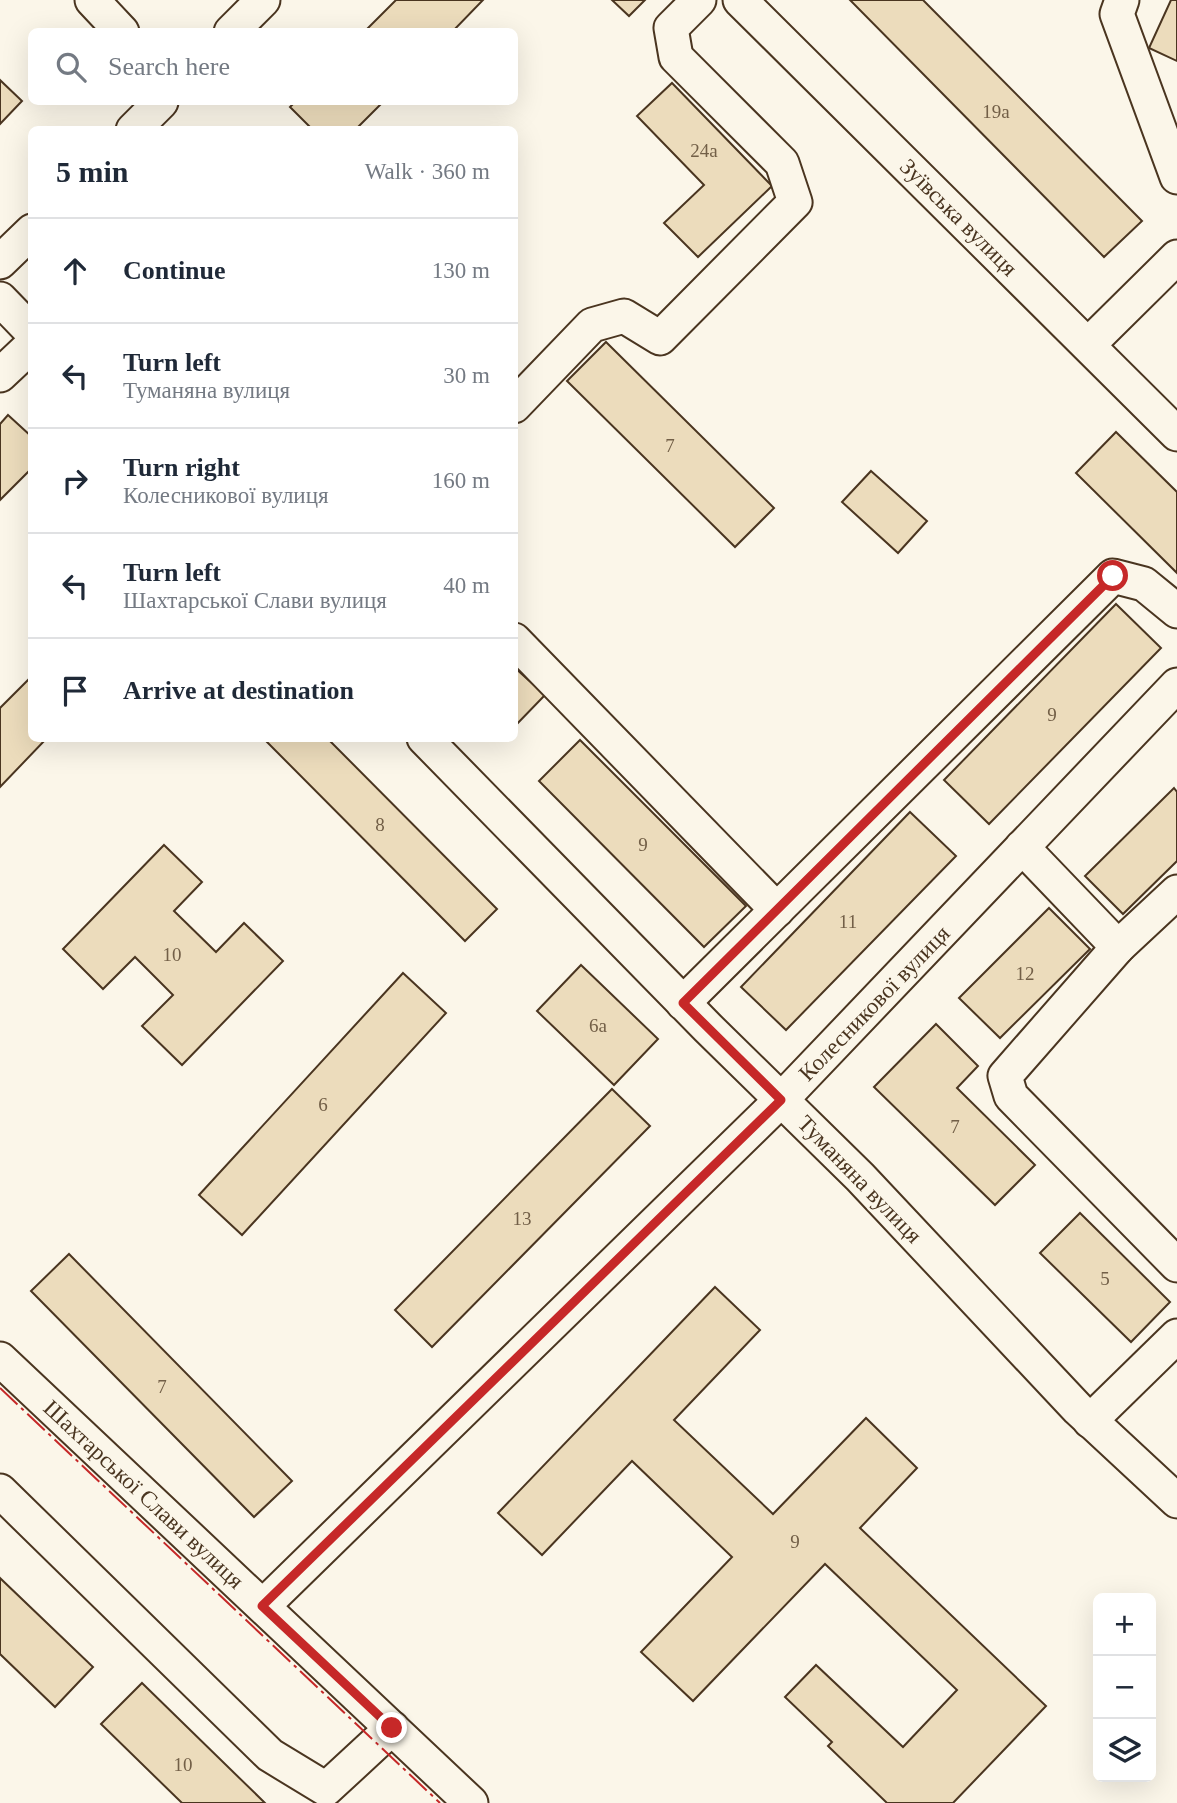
<!DOCTYPE html>
<meta charset="utf-8">
<style>
body{margin:0;font-family:Georgia,serif;background:#f2f2f3;color:#1f2937}
.controls{position:absolute;right:21px;bottom:21px;display:grid;overflow:hidden;border-radius:10px;box-shadow:0 7px 28px #0002}
.controls button{width:63px;height:63px;display:grid;place-items:center;padding:0;border:0;border-bottom:2px solid #e0e1e3;background:#fff;color:#1f2937;font:35px sans-serif}
.stop{position:absolute;width:21px;height:21px;margin:-16px;border:5px solid #c62828;border-radius:50%;background:#fff}
.stop.end{background:#c62828;border-color:#fff;box-shadow:0 2px 7px #0008}
.list{margin:0;padding:0;list-style:none}
h2{display:flex;justify-content:space-between;align-items:center;height:91px;margin:0;padding:0 28px;font-size:30px}
h2 small{font-size:23px;font-weight:400;color:#747a83}
.list li{display:grid;grid-template-columns:46px 1fr auto;gap:21px;align-items:center;box-sizing:border-box;height:105px;padding:0 28px;border-top:2px solid #e0e1e3}
.list b{display:block;font-size:26px;white-space:nowrap}
.list p{margin:0;font-size:23px;white-space:nowrap;color:#747a83}
.list em{font-size:23px;font-style:normal;color:#747a83}
.icon{flex:none;width:38px;height:38px;fill:none;stroke:currentColor;stroke-width:2;stroke-linecap:round;stroke-linejoin:round}
.map{position:relative;flex:none;width:1177px;height:1803px;overflow:hidden}
.search{position:absolute;background:#fff;box-shadow:0 7px 28px #0002;left:28px;top:28px;width:490px;height:77px;display:flex;align-items:center;gap:18px;box-sizing:border-box;padding:0 24px;border-radius:10px;color:#747a83;font-size:26px}
.panel{position:absolute;background:#fff;box-shadow:0 7px 28px #0002;left:28px;top:126px;width:490px;height:616px;border-radius:10px}
.map>svg:first-child{display:block}
.building{fill:#ecdcbc;stroke:#4a3520;stroke-width:2}
.lines{fill:none;stroke-linecap:round;stroke-linejoin:round}
.minor-casing{stroke:#4a3520;stroke-width:37}
.minor{stroke:#fbf6e9;stroke-width:33}
.power{stroke:#c62828;stroke-width:2;stroke-dasharray:24 5 3.5 5;stroke-linecap:butt}
.route{stroke:#c62828;stroke-width:9}
.labels{text-anchor:middle;stroke-width:5;stroke-linejoin:round;paint-order:stroke}
.number-label{font-size:19px;fill:#725f47}
.street-label{font-size:23px;fill:#4a3520;stroke:#fbf6e9}
</style>
<div class="map">
<svg width="1177" height="1803" viewBox="0 0 1177 1803">
<rect width="100%" height="100%" fill="#fbf6e9"/>
<g class="building">
<path d="M396 0H483L452 32H364Z"/>
<path d="M612 0H645L629 16Z"/>
<path d="M850 0H923L1142 221 1104 257Z"/>
<path d="M1171 0H1177V61L1149 48Z"/>
<path d="M0 80 22 101 0 124Z"/>
<path d="M672 83 772 186 698 257 664 223 704 185 637 116Z"/>
<path d="M295 102H383L355 130H313L290 107Z"/>
<path d="M606 342 774 508 735 547 567 381Z"/>
<path d="M8 415 32 437V468L0 500V424Z"/>
<path d="M1116 432 1177 492V573L1076 473Z"/>
<path d="M871 471 927 521 898 553 842 502Z"/>
<path d="M1116 604 1161 648 989 824 944 780Z"/>
<path d="M514 667 545 695 514 727Z"/>
<path d="M32 676V738H47L0 787V708Z"/>
<path d="M263 738H327L497 909 465 941Z"/>
<path d="M580 740 746 906 704 947 539 781Z"/>
<path d="M1174 788 1177 792V861L1123 914 1085 876Z"/>
<path d="M910 812 956 856 786 1030 741 987Z"/>
<path d="M164 845 202 882 174 911 216 952 244 923 283 961 182 1065 142 1026 173 995 135 957 103 989 63 949Z"/>
<path d="M1049 908 1090 949 1000 1038 959 998Z"/>
<path d="M581 965 658 1039 614 1085 537 1011Z"/>
<path d="M403 973 446 1013 242 1235 199 1195Z"/>
<path d="M936 1024 978 1066 957 1088 1035 1165 995 1205 874 1087Z"/>
<path d="M612 1089 650 1126 432 1347 395 1310Z"/>
<path d="M1080 1213 1170 1302 1131 1342 1040 1253Z"/>
<path d="M69 1254 292 1481 254 1517 31 1291Z"/>
<path d="M715 1287 760 1330 674 1420 773 1514 866 1418 917 1468 860 1528 1046 1706 953 1803H887L828 1746 832 1742 785 1697 816 1665 903 1747 957 1690 825 1564 693 1701 641 1652 732 1557 632 1461 542 1555 498 1513Z"/>
<path d="M0 1578 93 1667 55 1707 0 1654Z"/>
<path d="M142 1683 265 1803H182L101 1724Z"/>
</g>
<g class="lines">
<g class="minor-casing">
<g id="minor">
<path d="M92 0 122 32"/>
<path d="M740 0 1177 434"/>
<path d="M1122 0 1117 14 1177 177"/>
<path d="M231 32 263 0"/>
<path d="M133 130 161 102"/>
<path d="M0 262 32 231"/>
<path d="M0 299 32 332"/>
<path d="M1088 345 1177 257"/>
<path d="M0 375 32 345"/>
<path d="M514 406 592 325 624 316 660 338 795 202 782 163 676 57 671 28 699 0"/>
<path d="M514 640 777 910"/>
<path d="M424 738 708 1028 860 1177 1078 1409 1177 1501"/>
<path d="M1022 847 1118 947"/>
<path d="M1177 892 1118 947 1005 1076 1011 1096 1177 1265"/>
<path d="M683 1003 1113 576 1144 584 1177 611"/>
<path d="M0 1359 471 1803"/>
<path d="M1090 1421 1177 1336"/>
<path d="M0 1491 270 1755 326 1789 392 1728"/>
<path d="M263 1606 781 1100 1177 685"/>
</g>
</g>
<use href="#minor" class="minor"/>
<path class="power" d="M0 1388 440 1803"/>
</g>
<g class="lines">
<path class="route" d="M392 1728 262 1606 781 1100 683 1003 1113 576"/>
</g>
<g class="labels">
<g class="number-label">
<text x="996" y="118">19а</text>
<text x="704" y="157">24а</text>
<text x="670" y="452">7</text>
<text x="1052" y="721">9</text>
<text x="380" y="831">8</text>
<text x="643" y="851">9</text>
<text x="848" y="928">11</text>
<text x="172" y="961">10</text>
<text x="1025" y="980">12</text>
<text x="598" y="1032">6а</text>
<text x="323" y="1111">6</text>
<text x="955" y="1133">7</text>
<text x="522" y="1225">13</text>
<text x="1105" y="1285">5</text>
<text x="162" y="1393">7</text>
<text x="795" y="1548">9</text>
<text x="183" y="1771">10</text>
</g>
<g class="street-label">
<text transform="translate(959 217) rotate(45)" y="8">Зуївська вулиця</text>
<text transform="translate(874 1003) rotate(-46)" y="8">Колесникової вулиця</text>
<text transform="translate(860 1179) rotate(46)" y="8">Туманяна вулиця</text>
<text transform="translate(144 1494) rotate(43)" y="8">Шахтарської Слави вулиця</text>
</g>
</g>
</svg>
<div class="controls">
<button>+</button>
<button>−</button>
<button><svg class="icon" aria-label="layers" viewBox="0 0 24 24"><path d="M12 4l9 5-9 5-9-5zM3 14l9 5 9-5"/></svg></button>
</div>
<div class="stop" style="left:1113px;top:576px"></div>
<div class="stop end" style="left:392px;top:1728px"></div>
<div class="search"><svg class="icon" aria-label="search" viewBox="0 0 24 24"><circle cx="10" cy="10" r="6"/><path d="M15 15l6 6"/></svg>Search here</div>
<section class="panel">
<h2>5 min<small>Walk · 360 m</small></h2>
<ul class="list">
<li><svg class="icon" aria-label="ahead" viewBox="0 0 24 24"><path d="M12 20V5M6 11l6-6 6 6"/></svg><div><b>Continue</b></div><em>130 m</em></li>
<li><svg class="icon" aria-label="left" viewBox="0 0 24 24"><path d="M17 20v-9H6M10 6l-5 5 5 5"/></svg><div><b>Turn left</b><p>Туманяна вулиця</p></div><em>30 m</em></li>
<li><svg class="icon" aria-label="right" viewBox="0 0 24 24"><path d="M7 20v-9h11M14 6l5 5-5 5"/></svg><div><b>Turn right</b><p>Колесникової вулиця</p></div><em>160 m</em></li>
<li><svg class="icon" aria-label="left" viewBox="0 0 24 24"><path d="M17 20v-9H6M10 6l-5 5 5 5"/></svg><div><b>Turn left</b><p>Шахтарської Слави вулиця</p></div><em>40 m</em></li>
<li><svg class="icon" aria-label="arrive" viewBox="0 0 24 24"><path d="M6 21V4h12l-3 4 3 4H6"/></svg><div><b>Arrive at destination</b></div></li>
</ul>
</section>
</div>
